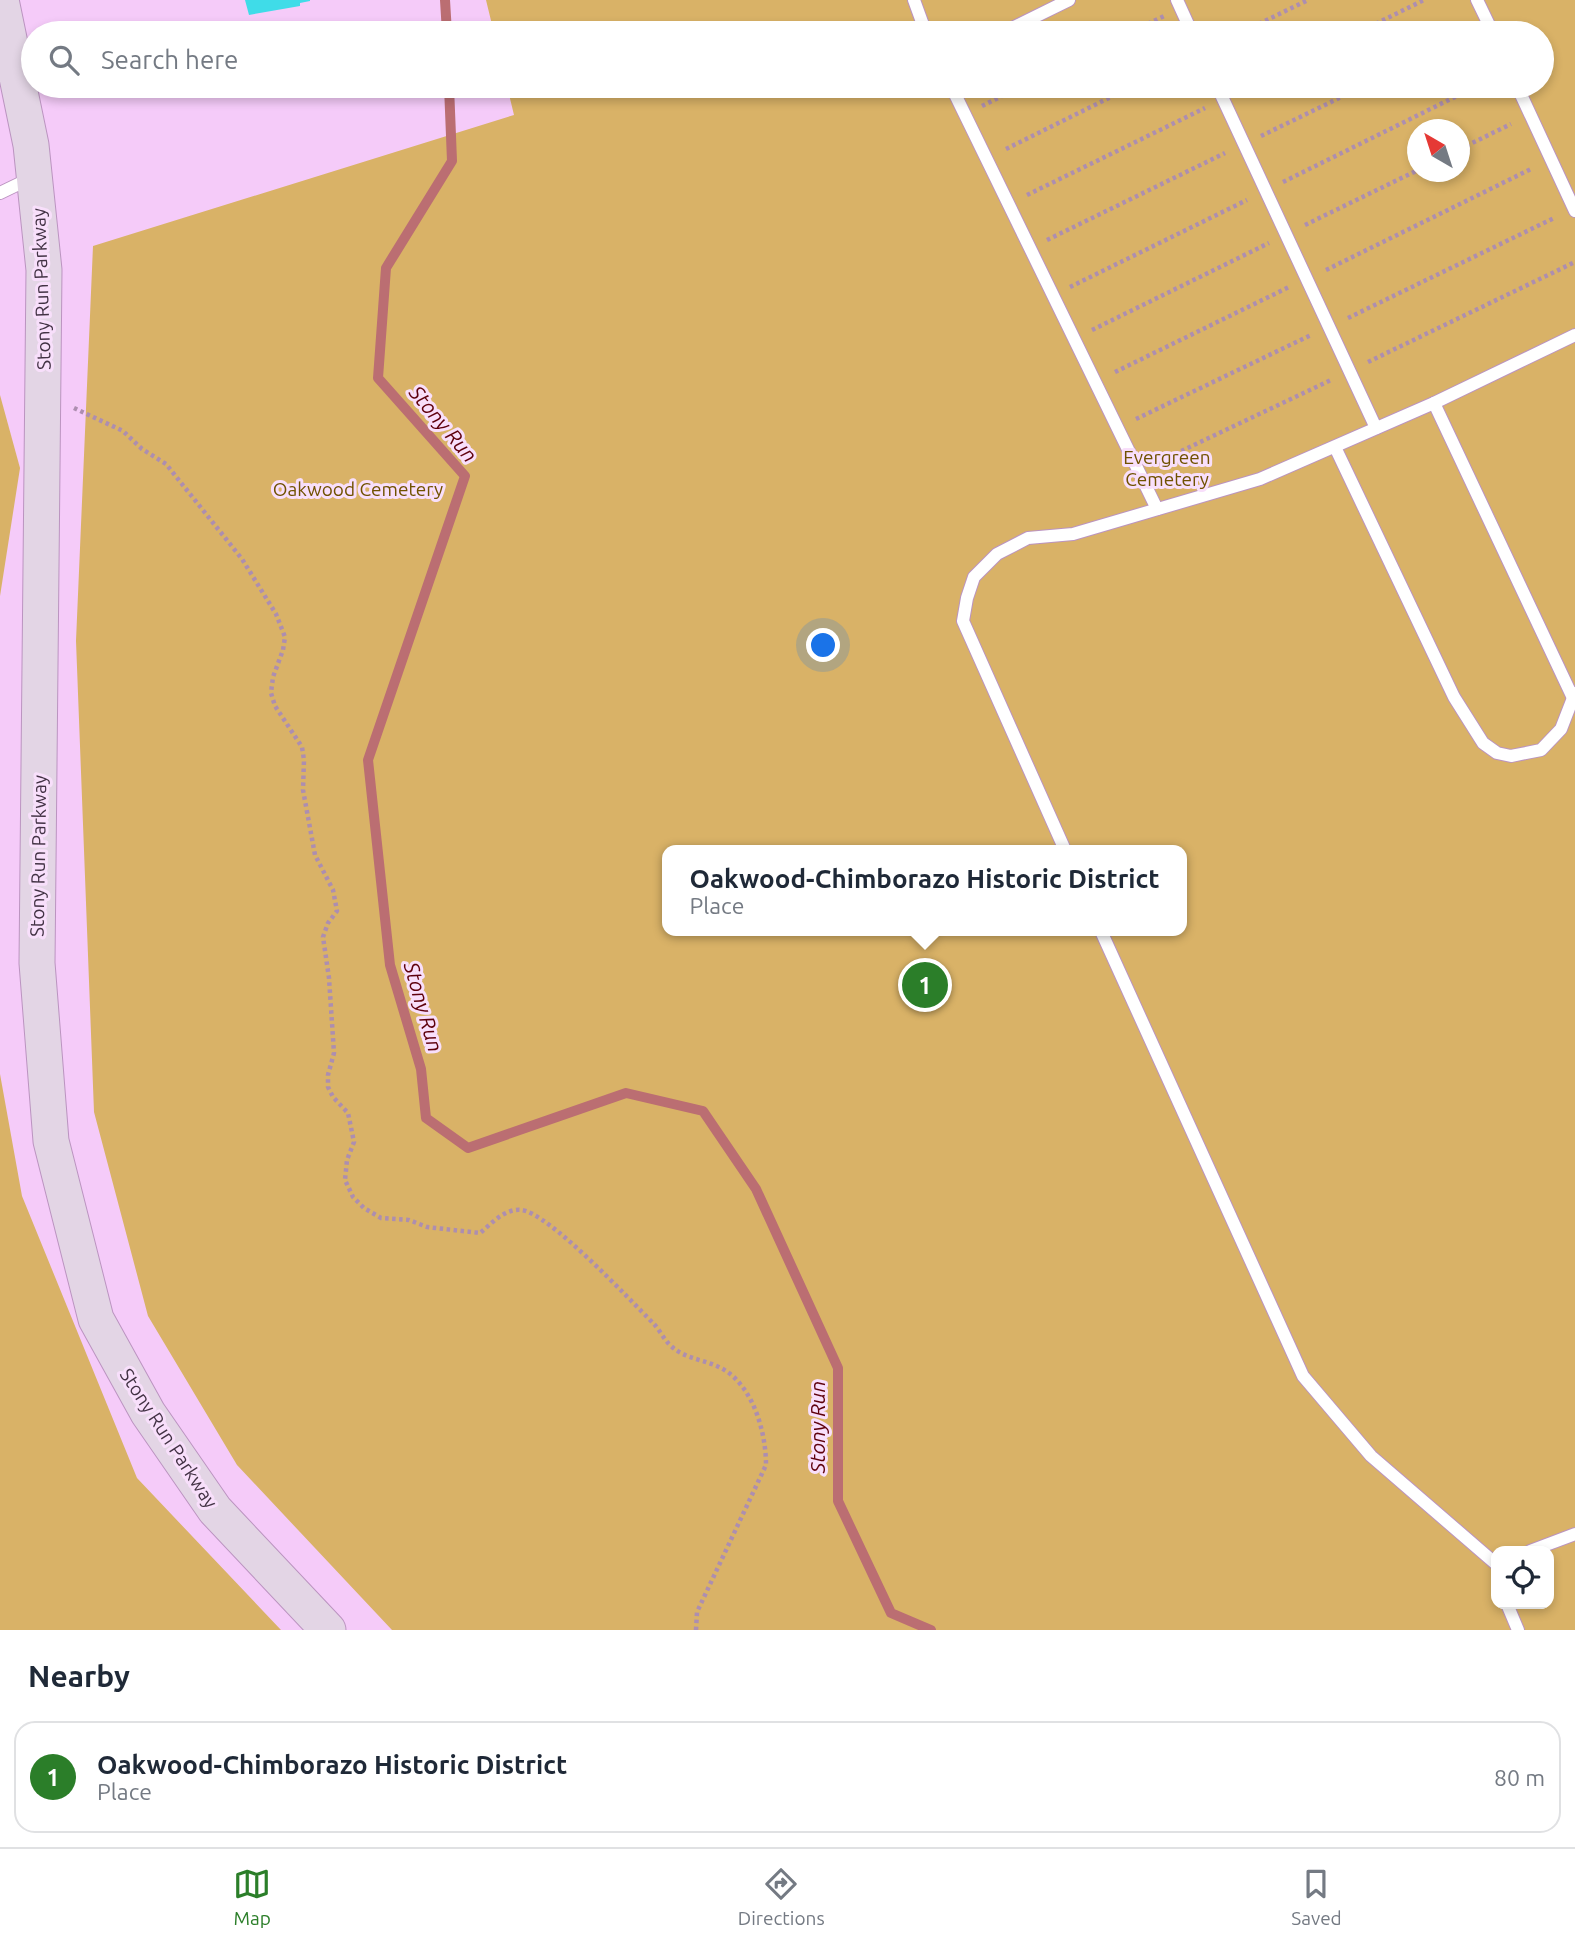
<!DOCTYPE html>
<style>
body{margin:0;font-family:Ubuntu,sans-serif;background:#f2f2f3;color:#1f2937}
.controls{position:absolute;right:21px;bottom:21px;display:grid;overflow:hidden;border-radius:14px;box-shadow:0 4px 10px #0003}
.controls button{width:63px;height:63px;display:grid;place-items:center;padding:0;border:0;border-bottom:2px solid #e0e1e3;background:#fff;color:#1f2937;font:35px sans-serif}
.compass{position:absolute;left:1407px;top:119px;width:63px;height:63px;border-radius:50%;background:#fff;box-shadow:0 4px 10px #0003;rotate:321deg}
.you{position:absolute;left:824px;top:646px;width:24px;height:24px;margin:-18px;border:5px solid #fff;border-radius:50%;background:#1a73e8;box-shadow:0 0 0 10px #1a73e833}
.badge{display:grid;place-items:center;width:46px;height:46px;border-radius:50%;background:#2b7e29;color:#fff;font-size:23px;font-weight:700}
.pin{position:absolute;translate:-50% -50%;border:4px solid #fff;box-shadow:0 2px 7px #0006}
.popup{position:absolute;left:662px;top:845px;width:525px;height:91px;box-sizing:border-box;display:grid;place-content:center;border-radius:14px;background:#fff;filter:drop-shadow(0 2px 5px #0005);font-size:23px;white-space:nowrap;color:#747a83}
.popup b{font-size:26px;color:#1f2937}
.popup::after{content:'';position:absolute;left:50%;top:100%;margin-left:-14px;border:14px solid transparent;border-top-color:#fff}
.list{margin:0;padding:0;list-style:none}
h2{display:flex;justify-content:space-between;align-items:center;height:91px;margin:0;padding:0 28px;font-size:30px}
h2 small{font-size:23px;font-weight:400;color:#747a83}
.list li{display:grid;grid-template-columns:46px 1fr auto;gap:21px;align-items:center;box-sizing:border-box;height:112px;margin:0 14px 14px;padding:0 14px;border:2px solid #e0e1e3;border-radius:21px}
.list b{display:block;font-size:26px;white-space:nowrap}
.list p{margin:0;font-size:23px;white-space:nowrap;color:#747a83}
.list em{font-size:23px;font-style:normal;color:#747a83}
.icon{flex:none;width:38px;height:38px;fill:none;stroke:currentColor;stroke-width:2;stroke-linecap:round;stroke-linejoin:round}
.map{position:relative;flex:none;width:1575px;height:1630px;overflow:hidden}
.search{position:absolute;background:#fff;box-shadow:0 4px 10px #0003;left:21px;right:21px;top:21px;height:77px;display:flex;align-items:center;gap:18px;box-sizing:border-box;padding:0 24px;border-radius:38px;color:#747a83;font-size:26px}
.sheet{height:217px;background:#fff}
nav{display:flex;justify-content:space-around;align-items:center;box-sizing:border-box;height:98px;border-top:2px solid #e0e1e3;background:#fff;font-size:19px;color:#747a83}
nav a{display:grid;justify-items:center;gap:4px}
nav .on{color:#2b7e29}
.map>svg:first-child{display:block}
.green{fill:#d9b267;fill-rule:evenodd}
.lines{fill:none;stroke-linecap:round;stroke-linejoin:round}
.stream{stroke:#bb6e72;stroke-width:10}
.building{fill:#3fdce8}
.lane-casing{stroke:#bb94c0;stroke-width:14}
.secondary-casing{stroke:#bb94c0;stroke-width:37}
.path{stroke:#ad8eb0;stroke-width:4.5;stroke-dasharray:3.5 3.5;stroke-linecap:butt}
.lane{stroke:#fff;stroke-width:12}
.secondary{stroke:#e3d5e5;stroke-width:35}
.labels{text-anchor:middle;stroke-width:6;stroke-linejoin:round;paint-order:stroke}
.street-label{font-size:19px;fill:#423244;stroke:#f8dffb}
.park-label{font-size:19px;fill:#705100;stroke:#f8dffb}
.water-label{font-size:21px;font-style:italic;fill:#5e000c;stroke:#f8dffb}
</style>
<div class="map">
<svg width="1575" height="1630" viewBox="0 0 1575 1630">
<rect width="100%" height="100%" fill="#f5cbf9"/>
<g class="green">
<path d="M486 0H1575V1630H392L237 1465 148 1316 94 1112 76 641 93 246 514 115 507 86H1542V33H494ZM1418 130H1460V172H1418ZM668 850H1182V931H668ZM1496 1551H1549V1604H1496Z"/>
<path d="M0 395 20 468 0 596Z"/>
<path d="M0 1074 22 1196 137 1478 281 1630H0Z"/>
</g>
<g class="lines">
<g class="stream">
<path d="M445 0 447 33"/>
<path d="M449 86 452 161 386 268 378 378 465 476 368 760 390 965 421 1069 426 1118 468 1148 626 1093 703 1111 756 1189 838 1368V1501L891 1613 931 1630"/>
</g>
</g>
<path class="building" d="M245 0H310V1L300 3V6L249 15Z"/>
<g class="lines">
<g class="lane-casing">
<g id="lane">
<path d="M914 0 926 33"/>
<path d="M1177 0 1192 33"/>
<path d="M1477 0 1493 33"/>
<path d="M1002 33 1069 0"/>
<path d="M951 86 1157 509"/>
<path d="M1217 86 1376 428"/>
<path d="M1517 86 1575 211"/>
<path d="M0 193 31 178"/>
<path d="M1434 403 1573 698"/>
<path d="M1335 447 1454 697 1483 743 1497 753 1511 756 1541 750 1561 729 1575 693"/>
<path d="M1065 850 963 621 967 598 974 577 997 554 1028 538 1073 534 1260 479 1434 403 1575 335"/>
<path d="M1101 931 1303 1376 1371 1456 1496 1564"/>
<path d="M1530 1551 1575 1534"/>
<path d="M1507 1604 1518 1630"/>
</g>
</g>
<g class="secondary-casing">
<path id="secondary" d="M1 0 31 145 44 270 37 963 51 1141 96 1319 148 1413 215 1510 328 1630"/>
</g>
<g class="path">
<path d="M1129 33 1164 16"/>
<path d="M1240 33 1308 0"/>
<path d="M1357 33 1424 0"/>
<path d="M982 106 1022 86"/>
<path d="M1261 136 1364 86"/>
<path d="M1006 149 1133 86"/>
<path d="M1460 149 1511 124"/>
<path d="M1283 182 1477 86"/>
<path d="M1027 195 1205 108"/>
<path d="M1305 225 1418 170"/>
<path d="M1047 240 1225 153"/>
<path d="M1326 270 1531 169"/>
<path d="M1070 287 1247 200"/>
<path d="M1348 318 1554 218"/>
<path d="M1092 330 1269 243"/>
<path d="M1368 362 1575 262"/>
<path d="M1115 372 1289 287"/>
<path d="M74 408 123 431 142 449 166 464 242 559 276 614 285 637 283 650 273 677 271 693 275 706 302 747 304 760 303 790 315 855 333 890 337 911 328 923 323 937 329 978 334 1053 328 1075V1087L333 1097 348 1113 354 1142 347 1160 345 1180 353 1197 364 1208 381 1218 409 1220 427 1227 480 1233C491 1224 505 1208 521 1210 548 1212 630 1300 653 1323 659 1329 663 1338 669 1344 689 1365 719 1356 741 1385 758 1406 766 1439 766 1465L697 1612 696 1630"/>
<path d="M1136 419 1311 335"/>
<path d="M1156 463 1331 380"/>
</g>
<use href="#lane" class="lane"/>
<use href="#secondary" class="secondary"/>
</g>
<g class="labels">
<g class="street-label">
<text transform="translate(41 289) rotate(-92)" y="7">Stony Run Parkway</text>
<text transform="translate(38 856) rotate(-89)" y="7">Stony Run Parkway</text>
<text transform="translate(169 1438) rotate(57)" y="7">Stony Run Parkway</text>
</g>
<g class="park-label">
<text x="1167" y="464">Evergreen<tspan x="1167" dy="22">Cemetery</tspan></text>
<text x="358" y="496">Oakwood Cemetery</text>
</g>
<g class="water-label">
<text transform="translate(443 424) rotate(50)" y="7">Stony Run</text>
<text transform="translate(423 1007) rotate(74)" y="7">Stony Run</text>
<text transform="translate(818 1427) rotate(-90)" y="7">Stony Run</text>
</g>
</g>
</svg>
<div class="controls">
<button><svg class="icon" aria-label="locate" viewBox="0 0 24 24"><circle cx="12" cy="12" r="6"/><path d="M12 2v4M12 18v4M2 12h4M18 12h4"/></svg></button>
</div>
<svg class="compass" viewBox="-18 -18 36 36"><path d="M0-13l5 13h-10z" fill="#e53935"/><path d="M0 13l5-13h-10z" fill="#747a83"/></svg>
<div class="you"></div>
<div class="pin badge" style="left:925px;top:985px">1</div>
<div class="popup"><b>Oakwood-Chimborazo Historic District</b>Place</div>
<div class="search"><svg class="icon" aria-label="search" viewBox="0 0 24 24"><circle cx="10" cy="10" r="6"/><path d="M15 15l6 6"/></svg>Search here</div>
</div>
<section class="sheet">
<h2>Nearby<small></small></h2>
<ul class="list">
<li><span class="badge">1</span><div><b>Oakwood-Chimborazo Historic District</b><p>Place</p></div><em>80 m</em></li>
</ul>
</section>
<nav>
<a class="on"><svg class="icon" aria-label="map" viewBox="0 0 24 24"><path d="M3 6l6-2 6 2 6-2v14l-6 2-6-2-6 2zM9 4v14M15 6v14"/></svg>Map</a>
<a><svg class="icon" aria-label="directions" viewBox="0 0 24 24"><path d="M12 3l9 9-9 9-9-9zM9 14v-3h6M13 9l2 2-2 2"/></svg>Directions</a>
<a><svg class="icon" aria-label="saved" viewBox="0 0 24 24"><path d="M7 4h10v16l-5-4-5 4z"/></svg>Saved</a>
</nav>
